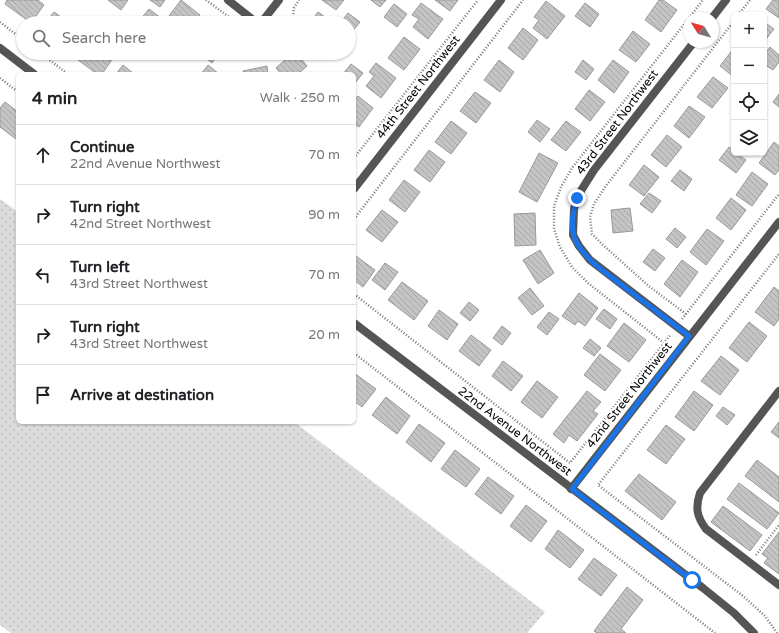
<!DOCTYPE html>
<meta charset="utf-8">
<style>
body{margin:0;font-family:"Varela Round",sans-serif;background:#f6f6f6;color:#202124}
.controls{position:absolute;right:12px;top:12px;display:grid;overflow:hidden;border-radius:6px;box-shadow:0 1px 3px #0004}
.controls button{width:36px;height:36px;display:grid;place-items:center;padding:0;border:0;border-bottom:1px solid #e0e0e0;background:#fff;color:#202124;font:20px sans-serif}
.compass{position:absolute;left:683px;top:12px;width:36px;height:36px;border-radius:50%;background:#fff;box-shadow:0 1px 3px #0004;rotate:307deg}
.stop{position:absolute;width:12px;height:12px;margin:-9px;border:3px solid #1a73e8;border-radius:50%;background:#fff}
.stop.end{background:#1a73e8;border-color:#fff;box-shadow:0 1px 4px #0008}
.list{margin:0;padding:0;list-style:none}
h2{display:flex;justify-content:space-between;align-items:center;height:52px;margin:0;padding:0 16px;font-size:17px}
h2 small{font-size:13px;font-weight:400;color:#757577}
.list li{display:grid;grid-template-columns:26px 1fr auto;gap:12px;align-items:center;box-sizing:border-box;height:60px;padding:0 16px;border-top:1px solid #e0e0e0}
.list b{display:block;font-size:15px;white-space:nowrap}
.list p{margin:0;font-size:13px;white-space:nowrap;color:#757577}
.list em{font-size:13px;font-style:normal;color:#757577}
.icon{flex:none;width:22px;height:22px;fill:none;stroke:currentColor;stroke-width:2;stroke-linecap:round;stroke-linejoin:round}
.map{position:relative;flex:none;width:779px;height:633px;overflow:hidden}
.search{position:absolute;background:#fff;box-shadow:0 1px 3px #0004;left:16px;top:16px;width:340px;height:44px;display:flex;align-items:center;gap:10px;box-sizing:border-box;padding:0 14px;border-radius:22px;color:#757577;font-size:15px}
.panel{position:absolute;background:#fff;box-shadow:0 1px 3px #0004;left:16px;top:72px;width:340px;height:352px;border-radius:6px}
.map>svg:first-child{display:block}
.grass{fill:url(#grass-dots)}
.building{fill:url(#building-back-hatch);stroke:#999}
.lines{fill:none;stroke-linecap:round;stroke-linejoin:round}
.path{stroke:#777;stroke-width:2.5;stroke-dasharray:1 2;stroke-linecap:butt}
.minor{stroke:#555;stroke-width:8}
.tertiary{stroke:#555;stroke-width:8}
.route{stroke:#1a73e8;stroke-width:5}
.labels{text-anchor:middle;stroke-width:4;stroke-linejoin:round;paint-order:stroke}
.street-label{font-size:12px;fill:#000;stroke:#fff}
</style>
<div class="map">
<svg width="779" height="633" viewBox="0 0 779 633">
<defs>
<pattern id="grass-dots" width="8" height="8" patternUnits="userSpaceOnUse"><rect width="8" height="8" fill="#dcdcdc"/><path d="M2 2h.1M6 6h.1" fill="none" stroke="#bbb" stroke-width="1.8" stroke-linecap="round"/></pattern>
<pattern id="building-back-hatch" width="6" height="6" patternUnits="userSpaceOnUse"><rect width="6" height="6" fill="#c4c4c4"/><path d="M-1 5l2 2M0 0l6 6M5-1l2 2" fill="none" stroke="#a7a7a7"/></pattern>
</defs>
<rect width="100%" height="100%" fill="#fff"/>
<path class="grass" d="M0 199 18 212V422H294L545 612 527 633H11L0 625Z"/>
<g class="building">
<path d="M7 0H38L44 5 31 23 5 4Z"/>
<path d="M108 0H128L121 10Z"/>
<path d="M150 0H165L160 7Z"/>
<path d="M181 0 200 15 194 23H179L169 16Z"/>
<path d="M322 0H344L336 10Z"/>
<path d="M371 0H386L380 7Z"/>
<path d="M435 0H458L450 11Z"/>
<path d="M659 0H663L677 10 661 32 645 20Z"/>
<path d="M773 0H779V18L766 9Z"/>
<path d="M546 1 565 16 547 39 533 28 539 20 534 17Z"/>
<path d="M421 3 443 19 428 39 413 27 419 19 412 15Z"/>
<path d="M585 3 599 14 590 27 575 16Z"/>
<path d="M394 4 407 14 397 27 384 17Z"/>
<path d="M149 9 161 18 158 23H142L139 21Z"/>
<path d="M54 12 69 23H45Z"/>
<path d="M318 12 333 23H310Z"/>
<path d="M348 13 360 22 352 32 349 30V23H340Z"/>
<path d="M764 22 774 29 764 42Z"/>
<path d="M523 28 538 40 523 60 508 48Z"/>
<path d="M633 31 650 44 636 62 619 50Z"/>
<path d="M404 37 420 49 404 70 388 58Z"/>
<path d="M770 47 779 55V62L773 70 764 64V55Z"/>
<path d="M734 48V77L720 66Z"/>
<path d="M77 53H106L113 58 102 74H97L74 57Z"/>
<path d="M199 53H219L212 63Z"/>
<path d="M293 53H296L307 66 298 74H281L276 68Z"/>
<path d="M499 60 514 72 500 92 484 80Z"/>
<path d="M583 60 594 69 586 80 575 72Z"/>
<path d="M613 60 629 72 614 93 598 80Z"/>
<path d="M376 63 396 78 381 98 366 86 374 76 369 72Z"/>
<path d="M351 64 363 73 355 83 354 74H343Z"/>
<path d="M123 65 134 74H116Z"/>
<path d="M208 65 213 69 219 74H201Z"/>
<path d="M267 66 268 74H244L243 71Z"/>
<path d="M713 77 728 88 712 108 697 97Z"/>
<path d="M589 90 605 102 590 121 575 109Z"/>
<path d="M475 92 491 103 476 123 460 111Z"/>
<path d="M779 94V107L773 102Z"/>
<path d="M358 96 373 108 359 127 354 124V101Z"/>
<path d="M5 102 18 112V137L16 139 0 127V108Z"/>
<path d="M689 106 705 117 689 138 674 126Z"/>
<path d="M537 120 550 129 540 142 528 132Z"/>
<path d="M451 121 467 133 451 154 435 142Z"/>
<path d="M566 121 581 132 566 151 551 140Z"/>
<path d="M667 135 682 147 666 167 651 155Z"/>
<path d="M774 142 779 146V170L775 175 759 163Z"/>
<path d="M729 147 734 151V153H737L746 160 736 173 719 160Z"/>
<path d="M429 150 445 162 430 182 414 170Z"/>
<path d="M539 153 558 163 537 202 519 192Z"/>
<path d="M644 165 659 177 644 196 629 185Z"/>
<path d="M680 170 692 179 684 191 671 181Z"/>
<path d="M752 172 768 184 752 206 736 195Z"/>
<path d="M404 180 420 192 405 212 389 200Z"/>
<path d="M649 193 661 201 652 213 640 204Z"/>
<path d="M731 198 746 210 731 230 716 218Z"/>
<path d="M630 208 633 231 613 233 611 210Z"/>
<path d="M382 210 398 222 382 242 366 230Z"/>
<path d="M535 213 536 245 515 246 514 214Z"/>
<path d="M675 228 686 237 677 248 666 239Z"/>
<path d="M707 229 724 241 706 265 690 252Z"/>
<path d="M653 249 665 258 655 271 643 262Z"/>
<path d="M540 250 554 273 538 284 523 260Z"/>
<path d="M356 256 375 270 363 287 354 280V259Z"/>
<path d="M682 260 698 272 680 297 664 284Z"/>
<path d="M385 263 398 272 385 290 372 280Z"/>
<path d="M402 282 428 301 414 320 388 300Z"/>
<path d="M774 287 779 291V319L774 326 755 312Z"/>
<path d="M530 288 544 306 532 315 518 298Z"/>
<path d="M579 293 598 308 585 326 578 321 575 325 562 316Z"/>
<path d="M469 302 479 310 470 321 460 313Z"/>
<path d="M604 309 617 319 610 329 596 319Z"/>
<path d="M439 310 458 324 447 340 428 326Z"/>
<path d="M549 312 559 319 547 335 537 327Z"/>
<path d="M749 322 767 336 747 362 729 348Z"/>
<path d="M624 323 646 340 629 362 607 346Z"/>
<path d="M502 326 511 333 502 345 493 338Z"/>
<path d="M471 335 491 350 479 366 459 351Z"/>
<path d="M590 339 601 348 594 356 583 348Z"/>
<path d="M600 354 621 370 605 391 584 375Z"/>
<path d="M721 356 739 370 720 395 701 381Z"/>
<path d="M503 361 523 376 511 391 492 376Z"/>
<path d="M354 373 376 389 362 407 354 401Z"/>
<path d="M537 381 558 397 542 418 521 402Z"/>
<path d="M587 391 601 402 593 411 598 414 577 441 569 435 564 443 553 434Z"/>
<path d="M694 391 713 405 694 431 675 417Z"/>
<path d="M386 397 410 416 397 434 372 415Z"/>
<path d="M723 407 735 415 727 425 716 416Z"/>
<path d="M779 422V438L771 432Z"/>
<path d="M419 424 445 443 431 462 406 442Z"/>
<path d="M666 425 685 439 666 464 647 450Z"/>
<path d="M455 450 480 469 466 487 441 469Z"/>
<path d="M757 460 779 477V502L745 476Z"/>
<path d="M639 474 676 502 662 520 625 491Z"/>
<path d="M488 477 514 496 501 514 475 494Z"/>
<path d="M739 483 779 513 767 529 727 499Z"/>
<path d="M526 505 547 521 531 542 510 526Z"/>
<path d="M723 506 762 535 750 551 711 522Z"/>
<path d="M558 530 584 550 570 568 545 549Z"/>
<path d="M779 532V574L764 563 768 558 762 554Z"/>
<path d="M594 558 617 575 601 596 578 579Z"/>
<path d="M627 587 643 600 621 629 626 633H597L594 631Z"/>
</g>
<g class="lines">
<g class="path">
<path d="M206 0 229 17 231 23"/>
<path d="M738 15 750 0"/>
<path d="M0 22 23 40"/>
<path d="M292 23 294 8 299 0"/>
<path d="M40 53 68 74"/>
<path d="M0 78 18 92"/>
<path d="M354 158 478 0"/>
<path d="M354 219 523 0"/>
<path d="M354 294 570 463 671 334"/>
<path d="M686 314 650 287 603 245 592 234 590 217 594 204 605 187 734 21"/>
<path d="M682 319 779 194"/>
<path d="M664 343 588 283 572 267 560 247 554 229V206L561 187 572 168 703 0"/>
<path d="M354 353 715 633"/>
<path d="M756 555 779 525"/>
<path d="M777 633 765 616 743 596 598 485 779 254"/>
</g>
<g class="minor">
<path d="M228 0 257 23"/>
<path d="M712 18 726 0"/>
<path d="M261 23 279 0"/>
<path d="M354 189 501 0"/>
<path d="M689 336 590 260 579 246 573 235 574 209 577 197 594 170 694 42"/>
<path d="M779 391 700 493C695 508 697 517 706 529L779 585"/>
<path d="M571 489 779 222"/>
</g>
<g class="tertiary">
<path d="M0 48 34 74"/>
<path d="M354 323 703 588 734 613 754 633"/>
</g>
</g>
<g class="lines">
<path class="route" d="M577 198C567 230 572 245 598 267L689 336 572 489 692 580"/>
</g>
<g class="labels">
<g class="street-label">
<text transform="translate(418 87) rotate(-52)" y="4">44th Street Northwest</text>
<text transform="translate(617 122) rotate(-53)" y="4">43rd Street Northwest</text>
<text transform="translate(629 395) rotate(-52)" y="4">42nd Street Northwest</text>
<text transform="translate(515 431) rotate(37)" y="4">22nd Avenue Northwest</text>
</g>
</g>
</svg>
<div class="controls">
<button>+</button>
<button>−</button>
<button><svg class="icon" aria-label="locate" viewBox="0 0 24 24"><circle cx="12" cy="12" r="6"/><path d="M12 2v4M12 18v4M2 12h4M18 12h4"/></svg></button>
<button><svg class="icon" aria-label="layers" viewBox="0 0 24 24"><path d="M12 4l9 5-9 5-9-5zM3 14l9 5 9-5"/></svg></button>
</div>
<svg class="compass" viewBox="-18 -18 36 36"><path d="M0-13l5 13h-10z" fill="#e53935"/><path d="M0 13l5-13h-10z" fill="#757577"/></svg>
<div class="stop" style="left:692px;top:580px"></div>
<div class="stop end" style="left:577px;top:198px"></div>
<div class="search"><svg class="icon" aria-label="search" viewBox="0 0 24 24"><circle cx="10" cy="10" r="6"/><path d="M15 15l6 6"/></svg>Search here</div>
<section class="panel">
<h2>4 min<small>Walk · 250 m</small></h2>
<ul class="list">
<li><svg class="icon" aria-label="ahead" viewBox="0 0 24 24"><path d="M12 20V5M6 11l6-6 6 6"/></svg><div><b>Continue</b><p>22nd Avenue Northwest</p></div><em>70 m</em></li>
<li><svg class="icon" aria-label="right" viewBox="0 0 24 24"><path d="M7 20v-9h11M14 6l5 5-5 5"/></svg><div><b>Turn right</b><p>42nd Street Northwest</p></div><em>90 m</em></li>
<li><svg class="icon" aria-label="left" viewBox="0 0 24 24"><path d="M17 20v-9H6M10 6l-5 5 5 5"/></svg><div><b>Turn left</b><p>43rd Street Northwest</p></div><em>70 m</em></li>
<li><svg class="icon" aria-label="right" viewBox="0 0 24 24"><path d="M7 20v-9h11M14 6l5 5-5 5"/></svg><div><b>Turn right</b><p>43rd Street Northwest</p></div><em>20 m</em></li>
<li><svg class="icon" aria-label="arrive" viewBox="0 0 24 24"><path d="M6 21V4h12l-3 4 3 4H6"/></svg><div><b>Arrive at destination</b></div></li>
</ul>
</section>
</div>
